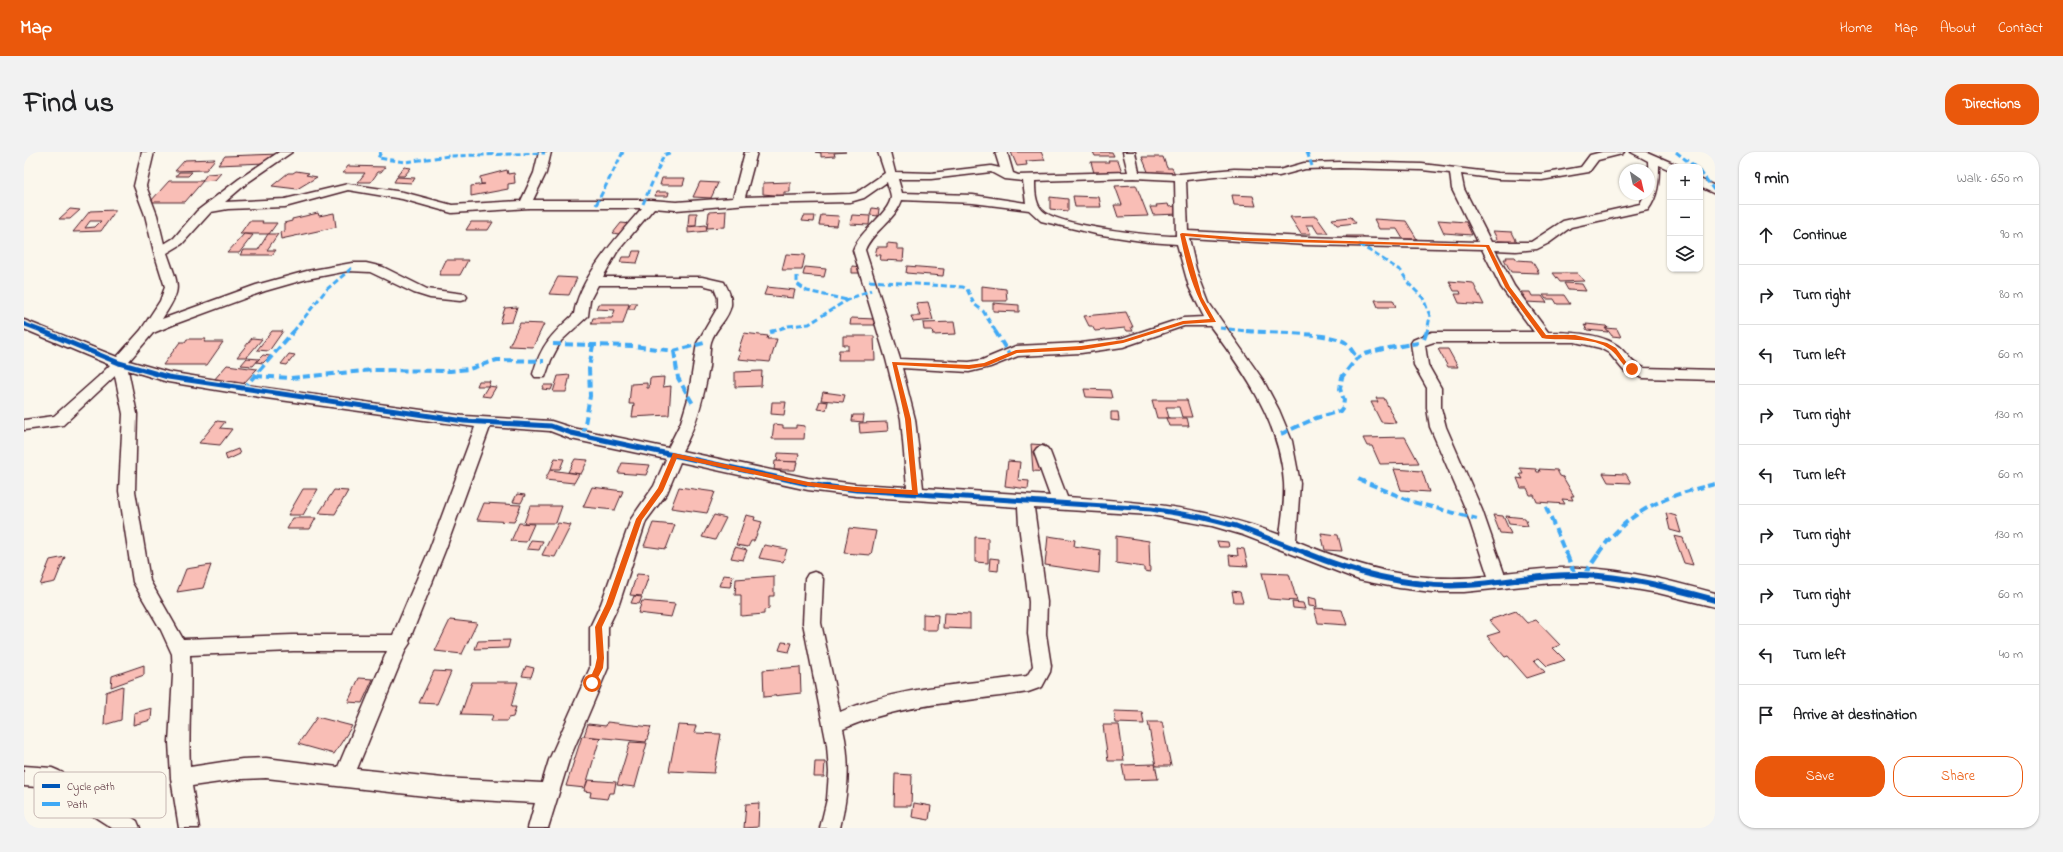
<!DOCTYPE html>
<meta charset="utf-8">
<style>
body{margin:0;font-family:"Indie Flower",sans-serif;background:#f2f2f2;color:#202124}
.controls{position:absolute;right:12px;top:12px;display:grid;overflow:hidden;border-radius:8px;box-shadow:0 1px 3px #0004}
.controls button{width:36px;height:36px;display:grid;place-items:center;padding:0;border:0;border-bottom:1px solid #e0e0e0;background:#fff;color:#202124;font:20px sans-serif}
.compass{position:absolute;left:1595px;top:12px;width:36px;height:36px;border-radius:50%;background:#fff;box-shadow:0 1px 3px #0004;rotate:146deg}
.stop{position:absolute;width:12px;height:12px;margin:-9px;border:3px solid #ea580c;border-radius:50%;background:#fff}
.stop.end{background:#ea580c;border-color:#fff;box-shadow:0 1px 4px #0008}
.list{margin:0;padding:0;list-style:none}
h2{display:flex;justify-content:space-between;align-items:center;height:52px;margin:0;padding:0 16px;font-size:17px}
h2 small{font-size:13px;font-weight:400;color:#757577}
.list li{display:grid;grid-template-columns:26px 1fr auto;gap:12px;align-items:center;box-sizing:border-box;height:60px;padding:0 16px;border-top:1px solid #e0e0e0}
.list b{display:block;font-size:15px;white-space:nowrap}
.list em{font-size:13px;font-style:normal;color:#757577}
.actions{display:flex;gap:8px;padding:12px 16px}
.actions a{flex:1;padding:9px 0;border:1px solid #ea580c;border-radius:16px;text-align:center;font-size:14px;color:#ea580c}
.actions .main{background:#ea580c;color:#fff}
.icon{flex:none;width:22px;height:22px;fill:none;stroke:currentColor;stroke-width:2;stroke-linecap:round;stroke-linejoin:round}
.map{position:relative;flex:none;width:1691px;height:676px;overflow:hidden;border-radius:16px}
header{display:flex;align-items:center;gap:24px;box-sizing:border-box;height:56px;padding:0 20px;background:#ea580c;color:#fff}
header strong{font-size:19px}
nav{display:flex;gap:22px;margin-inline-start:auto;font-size:14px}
.intro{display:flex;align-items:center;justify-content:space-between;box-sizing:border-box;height:96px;padding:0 24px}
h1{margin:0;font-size:28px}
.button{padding:10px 18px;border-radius:16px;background:#ea580c;color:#fff;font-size:14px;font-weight:700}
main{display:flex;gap:24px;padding:0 24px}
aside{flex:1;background:#fff;border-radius:16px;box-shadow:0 1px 3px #0004}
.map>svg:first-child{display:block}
.building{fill:#f9beb6;stroke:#4a1f2b;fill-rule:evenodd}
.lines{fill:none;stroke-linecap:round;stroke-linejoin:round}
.street-casing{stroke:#4a1f2b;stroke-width:3}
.street{fill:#fbf7ec;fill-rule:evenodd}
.quiet-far2{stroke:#3fa9f5;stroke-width:3;stroke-dasharray:6 3;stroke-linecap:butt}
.quiet-far1{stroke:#3fa9f5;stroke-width:4;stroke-dasharray:8 4;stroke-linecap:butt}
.quiet{stroke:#3fa9f5;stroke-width:4.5;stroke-dasharray:10 4.5;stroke-linecap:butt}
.cycleway-far2-casing{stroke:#fbf7ec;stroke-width:6}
.cycleway-far1-casing{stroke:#fbf7ec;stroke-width:8}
.cycleway-casing{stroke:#fbf7ec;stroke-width:8}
.cycleway-far2{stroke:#0057b8;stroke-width:4}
.cycleway-far1{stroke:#0057b8;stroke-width:5}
.cycleway{stroke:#0057b8;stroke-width:6}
.route{fill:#ea580c}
.key{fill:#fbf7ec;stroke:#c6b6b2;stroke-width:1}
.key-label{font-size:11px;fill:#4a1f2b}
</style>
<header>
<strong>Map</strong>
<nav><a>Home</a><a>Map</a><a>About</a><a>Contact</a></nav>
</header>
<div class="intro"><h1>Find us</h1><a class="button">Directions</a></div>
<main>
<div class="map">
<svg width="1691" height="676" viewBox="0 0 1691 676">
<rect width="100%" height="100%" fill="#fbf7ec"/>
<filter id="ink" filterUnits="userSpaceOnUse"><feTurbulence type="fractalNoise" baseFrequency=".025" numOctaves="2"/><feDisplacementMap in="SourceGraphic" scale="8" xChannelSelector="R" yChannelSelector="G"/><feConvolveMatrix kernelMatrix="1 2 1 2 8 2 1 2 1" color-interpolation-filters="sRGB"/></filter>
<g filter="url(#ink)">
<g class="building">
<path d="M791 0H822L810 1 811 4 797 5V1Z"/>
<path d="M987 0H1017L1021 8 1002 9 1003 13 993 14Z"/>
<path d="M1069 0H1088L1090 4H1071Z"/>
<path d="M255 2 252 6H245L241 11 194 13 201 4Z"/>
<path d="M1118 5H1139L1143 16H1148L1151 22H1125Z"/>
<path d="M191 7 182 18 151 19 161 8Z"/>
<path d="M1084 8H1094L1098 20 1070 21 1067 10H1085Z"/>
<path d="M324 14 361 15 357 20H354L347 30H334L341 21H319Z"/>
<path d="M380 15 387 16 380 24H373Z"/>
<path d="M483 18 484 22 490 21 491 31 484 32V37L447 44V34L461 32H457L456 25Z"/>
<path d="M272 19 285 21 282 23 293 25 273 37 248 34 264 21H269Z"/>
<path d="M155 20H168L164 24H152Z"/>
<path d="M197 21 191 28 178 29 183 22Z"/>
<path d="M373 25 391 26 388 31 370 30Z"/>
<path d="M638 26H661L659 33H636Z"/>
<path d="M145 29H179L161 50H126Z"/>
<path d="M676 30 694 31 687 46 669 45Z"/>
<path d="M766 30V40H760V44L739 42V31Z"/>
<path d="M1112 33 1124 64 1094 65 1090 53H1098L1091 34Z"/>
<path d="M632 40H645L644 44H631Z"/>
<path d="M1208 43 1229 44 1232 54 1210 53Z"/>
<path d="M1049 44 1075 45 1077 55H1051Z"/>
<path d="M1026 45 1044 47V59L1026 57Z"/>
<path d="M1144 52 1145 55 1151 54 1155 62 1129 63 1126 55H1133L1132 53Z"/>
<path d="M848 56 855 57 854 64 846 63Z"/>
<path d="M46 57 56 58 46 67H35Z"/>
<path d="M92 58 77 79 49 80 66 59ZM66 69H77L71 75 61 76Z"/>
<path d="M702 59 701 75 683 76 685 60Z"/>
<path d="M294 61 295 64 310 61 312 75 257 87 256 80 260 79V71L268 69V67Z"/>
<path d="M665 61H673L672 74H664Z"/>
<path d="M797 63 815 64 813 74 795 73Z"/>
<path d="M828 63 846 64 845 73 826 72Z"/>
<path d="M780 64H791L790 70 778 69Z"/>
<path d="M1292 64 1304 81H1294L1289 73H1282L1287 82H1277L1266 65Z"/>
<path d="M1327 65 1332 71 1313 73 1308 67Z"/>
<path d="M1350 67 1382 69 1393 87H1379L1373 77H1355Z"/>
<path d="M1414 68 1442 70 1448 83 1420 81Z"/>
<path d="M225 69H239L238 71H253L245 82H216Z"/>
<path d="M447 70H469L464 78H442Z"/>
<path d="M597 71 608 72 600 83 589 81Z"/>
<path d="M682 73 683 79 664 81V75Z"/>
<path d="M1469 79 1488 80 1493 90 1474 89Z"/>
<path d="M220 82 229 83 215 101H203Z"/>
<path d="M244 82H254L243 98H252L248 103H216L219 98H234Z"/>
<path d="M1322 84H1339L1341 88 1324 87Z"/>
<path d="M863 91 873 92V97H880L879 109 856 108 857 103H851L853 95H863Z"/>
<path d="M609 99H617L613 111 596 110 598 105H607Z"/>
<path d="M762 102 781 103 778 118H758Z"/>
<path d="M1482 105H1491L1493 108 1508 109 1515 121 1487 120 1480 107H1483Z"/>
<path d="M422 108H444L436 123H415Z"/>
<path d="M828 114 837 115V121H828Z"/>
<path d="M883 114 920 117 919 124 882 121Z"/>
<path d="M781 115 802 117 800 125 779 123Z"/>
<path d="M1529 121H1553L1560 129 1536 130Z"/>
<path d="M534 125 553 126 545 143 525 142Z"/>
<path d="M1425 129 1449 131 1460 153 1435 151 1431 142H1437L1436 139H1430Z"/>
<path d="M1540 131 1558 132 1562 139 1544 138Z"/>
<path d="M958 134 982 137 983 149H958Z"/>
<path d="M743 135 771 138 769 146 740 143Z"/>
<path d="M1497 140H1506L1508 144H1518L1523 151 1501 150 1498 144H1500Z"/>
<path d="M1519 143H1540L1546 152H1533L1530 147H1522Z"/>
<path d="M1351 148H1369L1372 155H1354Z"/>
<path d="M904 150 909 168 889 170 887 164H896L892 151Z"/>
<path d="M607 151H613L610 157H604Z"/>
<path d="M969 151 995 153V160L969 159Z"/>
<path d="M574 152H605L599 172H567L569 166H588L591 158 572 157Z"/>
<path d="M493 155 488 170 476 171 481 156Z"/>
<path d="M1102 160 1109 175H1107L1109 179H1103L1101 176 1071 179 1068 174H1065L1060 164Z"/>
<path d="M827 166 851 167V173H826Z"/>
<path d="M930 170 932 182 909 183 908 178H900L899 171Z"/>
<path d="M496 171 520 172 509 195 485 194Z"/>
<path d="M1562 172 1582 174 1584 176H1581L1584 180 1563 178 1560 173 1563 174Z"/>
<path d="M1582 176 1593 177 1597 185 1588 184Z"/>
<path d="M248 179H259L245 199 233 198Z"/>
<path d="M720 181 744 184 743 187H753L746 210 714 207 717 199H714Z"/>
<path d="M819 184H850L851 208H814L815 198H824V193H819Z"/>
<path d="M228 186 238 187 223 205H213Z"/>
<path d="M163 187H182L180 190H199L183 213H139L156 190H161Z"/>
<path d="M1414 197H1424L1434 215H1424Z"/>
<path d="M265 202 271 203 263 213 257 212Z"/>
<path d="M239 203 246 204 239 211 232 210Z"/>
<path d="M223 206 235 207 229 214 217 213Z"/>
<path d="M203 213 233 217 219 232 189 229Z"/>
<path d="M738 219 737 234 711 235V220Z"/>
<path d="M546 223 542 240H529L534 224Z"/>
<path d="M640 225 639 235 647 234 645 263 608 265 610 252H605L607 232 623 231V236H625L626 226Z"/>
<path d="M455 229H466L464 234H453Z"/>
<path d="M520 233H529L527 238 518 237Z"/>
<path d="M464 234 472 235 466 245 458 244Z"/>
<path d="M1060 237 1086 238 1088 246 1062 245Z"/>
<path d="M799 240 821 243 819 250 797 248Z"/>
<path d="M1352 246H1360L1372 271 1357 270 1347 250H1354Z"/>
<path d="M1128 248H1163L1168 265H1158L1155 255H1142L1145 266H1133Z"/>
<path d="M796 249 804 250 802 258 793 257Z"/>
<path d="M748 250H762L760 263 747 262Z"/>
<path d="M1087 260H1094L1095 269 1087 268Z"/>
<path d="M829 263H840L839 270 828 269Z"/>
<path d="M1142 266H1163L1165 274H1145Z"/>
<path d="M193 269 201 270 196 276 208 277 196 293 175 291Z"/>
<path d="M863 270 864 279 836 281 835 271Z"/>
<path d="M750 272 759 273V276H772V273L781 274 780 287H748Z"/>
<path d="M1381 285 1395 311 1356 312 1348 294H1343L1339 286Z"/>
<path d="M1007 292 1021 293 1024 320 1009 319Z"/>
<path d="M214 297 216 302 203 308 201 302Z"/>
<path d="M754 301 775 302 773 310 753 309Z"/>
<path d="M531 306 540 307 536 317H527Z"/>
<path d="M551 307 564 308 557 322 544 320Z"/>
<path d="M751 309 773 310 771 318H750Z"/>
<path d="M984 309 996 310 994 328 1005 329 1004 337 981 334Z"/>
<path d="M598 311 626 313 622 323 594 321Z"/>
<path d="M1496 316 1512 317 1513 320H1516L1515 317 1533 318 1536 324 1539 325 1550 344H1547L1549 348 1538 347 1541 352 1513 350 1510 343H1506L1503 336H1497L1493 326 1499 327 1496 322H1499Z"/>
<path d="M1370 317 1398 319 1405 340 1377 338Z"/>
<path d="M526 318 555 322 550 331 521 328Z"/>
<path d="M1579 321 1602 322 1607 331 1584 330Z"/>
<path d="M568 335 599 339 591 358 559 355Z"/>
<path d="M655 335 691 340 683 361 647 356Z"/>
<path d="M279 337H294L279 363H264Z"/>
<path d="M310 338 324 339 311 362 295 361Z"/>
<path d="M493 342 501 343 497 351 489 350Z"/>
<path d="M460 351 497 353 490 370 453 368Z"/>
<path d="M506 354H538L532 371H500Z"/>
<path d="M1642 361 1652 364 1657 381 1646 378Z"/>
<path d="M690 363 702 366 691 388 678 385Z"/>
<path d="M722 363 731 365 730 368 738 370 730 389H727L724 395 712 393Z"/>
<path d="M1469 363 1479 364 1487 382 1476 381Z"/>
<path d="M1482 364 1501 366 1504 374 1485 372Z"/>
<path d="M269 366H292L286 377H263Z"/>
<path d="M495 371 510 372 502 390 487 389Z"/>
<path d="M534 371 547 373 531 405 518 403Z"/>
<path d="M629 371 651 373 642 397 620 394Z"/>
<path d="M825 376 852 379 847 403 820 401Z"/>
<path d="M1297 381 1314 383 1318 399 1301 398Z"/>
<path d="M1024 384 1051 388 1050 394 1076 398 1075 421 1021 413Z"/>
<path d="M1092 384 1125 389 1126 420 1120 419V415L1092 411Z"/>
<path d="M1650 384 1659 386 1669 413 1660 411Z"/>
<path d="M951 385 964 386V411L951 410Z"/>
<path d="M507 388 519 389 515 398 503 397Z"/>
<path d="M1193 389 1204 390 1205 395H1195Z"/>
<path d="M740 393 763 397 759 410 735 406Z"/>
<path d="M711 395 723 398 719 408 707 406Z"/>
<path d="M1213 396 1220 397 1224 414 1206 413 1205 403 1214 404Z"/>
<path d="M41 405 31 430 16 433 26 408Z"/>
<path d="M966 406 975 407 974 419 965 418Z"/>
<path d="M187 413 179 436 153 440 162 417Z"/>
<path d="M1238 421 1265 422 1273 449 1245 447Z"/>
<path d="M613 422 625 423 618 444 606 443Z"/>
<path d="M699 423 709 424 706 435 695 434Z"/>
<path d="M750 424V444H745V457L740 458V462L717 464V443H711L712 427Z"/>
<path d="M1208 439 1216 440 1219 450H1210Z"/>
<path d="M610 444 618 445 615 452 607 451Z"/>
<path d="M1284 445 1292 447 1293 455 1285 454Z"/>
<path d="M618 449 651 452 647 465 614 461Z"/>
<path d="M1268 450 1279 451 1281 457 1269 456Z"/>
<path d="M1290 456 1318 458 1323 473 1294 471Z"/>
<path d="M1492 459 1503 471 1512 468 1536 493 1529 496 1541 508 1523 514 1515 506 1510 508 1521 520 1503 526 1484 504 1481 505 1463 484 1476 480 1465 468Z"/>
<path d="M920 461 946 462V477L919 476Z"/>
<path d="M899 462 914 463 913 478H899Z"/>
<path d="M426 468 453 471 438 502 411 499Z"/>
<path d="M486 488 484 496 451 497 454 489Z"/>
<path d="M758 490 768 491 765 500 755 498Z"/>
<path d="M120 513V523L87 535 88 524Z"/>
<path d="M502 514 510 516 507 525 498 524Z"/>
<path d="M776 515 777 541 740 545 739 518Z"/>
<path d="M410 519 427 520 413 552 395 551Z"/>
<path d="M335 526 349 527 338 551 324 550Z"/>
<path d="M448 530H494L487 555H492L489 565 484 566 483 569H467L469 563 437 562Z"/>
<path d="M99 534 97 568 80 573 82 540Z"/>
<path d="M128 556 127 568 109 573 110 561Z"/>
<path d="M1090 559 1118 560 1120 572 1092 571Z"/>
<path d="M293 565 328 574 310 602 274 592Z"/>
<path d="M583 570 627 575 622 590 560 584 564 572 582 574Z"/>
<path d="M1124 570H1138L1147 614H1132Z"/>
<path d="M654 573 672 574 670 581 697 582 690 621 645 619Z"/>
<path d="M1079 573H1095L1100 609H1084Z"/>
<path d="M558 584 576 586 561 636 542 634Z"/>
<path d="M606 590 623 591 611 635 593 633Z"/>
<path d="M791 610H801L800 625H790Z"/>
<path d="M1131 612 1134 627 1101 628 1098 613Z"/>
<path d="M871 622 888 623 887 654H870Z"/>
<path d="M564 628 592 630 590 641H585L583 647 566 645 567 640 560 639Z"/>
<path d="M735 651 734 675 720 676 722 652Z"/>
<path d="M890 651 907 654 905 668 888 665Z"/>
</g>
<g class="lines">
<g class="street-casing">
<g id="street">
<path d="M118 0H130L122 34 133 63 140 92 150 86 173 59 215 27 255 0H268L223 31 201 50 261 47 324 32 379 40 428 53 497 49 510 21 515 0H527L522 21 509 48H627L652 50 709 46 721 0H733L721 45 826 42 832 41 861 21 854 0H866L871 20 907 21 967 14 976 16 971 0H983L989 21 994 23 1104 20 1099 0H1111L1115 20 1156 22 1210 17 1255 18 1280 11 1317 10 1398 12 1474 21 1518 22 1557 15 1566 3 1578 0H1600L1598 2 1574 8 1565 20 1518 28 1474 27 1437 22 1440 37 1467 90H1507L1539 69 1616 52 1621 42H1625L1624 9 1607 0H1623L1653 13 1655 15H1646V18L1635 13C1635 30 1634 44 1624 58L1547 75 1525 91 1513 97 1492 99 1471 98 1490 134 1524 180C1545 180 1577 181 1594 194 1605 203 1606 211 1620 216L1691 218V228L1619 226 1600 219 1585 201 1576 196 1551 190H1410L1401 193 1404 213 1417 236V256L1422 275 1458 358 1480 421C1506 418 1531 415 1556 416 1602 417 1647 429 1691 441V455L1634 441 1576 431H1528L1440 440H1408L1375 436 1335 428 1219 383 1188 374 1127 363 1010 356 1023 450 1022 482 1027 514 1026 520 1018 535 1004 540C942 550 878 551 819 577 827 611 824 642 816 676H796L803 647 805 620 803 593 779 471 781 427 784 422 790 420 796 422 799 427 797 471 816 560C875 534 940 533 1003 524L1009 514 1004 482 1005 450 995 373 994 355 832 344 784 338 656 310 643 341 622 369 595 452 584 475V516L545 608 524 676H504L511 651 419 646 242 626 218 627 168 634 175 676H155L147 626 145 590 149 523 148 502 137 478 109 430 95 339 99 262 91 224 39 273 0 278V268L30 264 74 225 86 213 0 177V168L93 205 117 178 136 149 141 135 130 100 121 63 110 34ZM1317 16 1398 18 1426 21 1428 37 1454 90 1283 85 1164 79 1162 28 1210 23 1255 24 1281 17ZM967 20 980 27 999 29 1002 51 949 43 878 41 874 27H907ZM1110 26 1151 28 1152 84C1128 84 1033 74 1018 58 1011 51 1011 38 1011 29ZM863 30C864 35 867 41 867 45 865 62 837 77 829 98L862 207 877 267 883 335 832 332 784 326 658 299C673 273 680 244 685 215 686 207 685 198 687 190 691 176 705 167 707 153 708 145 704 137 700 130L678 125H579L593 100 630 56 652 58 724 52 826 50 840 46ZM324 38 378 47 428 61 505 56H618C594 84 555 126 550 162 528 182 517 193 509 222L511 225H521L527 208 537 189 564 164 566 148 574 133H678L690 136 694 146V155L673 191 664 247 657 270 644 296 549 276 527 269 440 264 242 236 144 220 105 209 129 181 151 172 241 139 283 127 324 119 346 120 390 141 406 146 436 149 441 148 443 145 441 142 403 137 359 115 342 111H328L283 119 232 133 138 167C159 135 155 136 143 101L158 92 187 60 204 57 261 55ZM878 48 949 51 1005 58 1017 69 1072 82 1124 90 1153 92 1165 135 1180 165 1159 166 1098 186 1057 191 992 194 958 208 945 210 876 207 841 98C849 78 871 69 878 48ZM1165 86 1283 93 1458 97 1477 135 1510 180H1408L1389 188 1387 191 1390 213 1403 236V256L1406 275 1442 358 1464 424C1393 432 1337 416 1272 389L1276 331 1268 289 1255 258 1239 228 1185 151 1172 117ZM1160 174H1186C1221 221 1256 270 1260 331 1261 349 1258 366 1256 383 1184 355 1119 350 1043 345L1026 300 1023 296 1018 294 1013 296 1010 300 1026 344 899 336 891 267 878 216 945 220 966 215 994 204 1057 201 1099 195ZM104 218 144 230 242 246 451 275 406 396 369 483H269L159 487 126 429 111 339 113 262ZM466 275 526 279 547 287 642 307 630 334 607 367 577 452 566 475V516L525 608 518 631 419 626 333 617 382 497 386 491 385 489 422 396ZM269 499H363L314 615 242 606 218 607 166 615C164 577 168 540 166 503Z"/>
<path d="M1676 27 1691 34V42L1676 35Z"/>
<path d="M0 614 28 616 35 619 52 628 113 669 116 676H88L26 636 0 634Z"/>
</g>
</g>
<use href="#street" class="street"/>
<g class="quiet-far2">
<path d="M357 0 354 6 381 10 425 4 521 1"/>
<path d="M1283 0 1288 14"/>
<path d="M1652 0 1671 15"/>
<path d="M1676 19 1690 38"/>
<path d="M619 52 640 3 648 0"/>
<path d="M572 53 599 0"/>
<path d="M1335 92 1377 119 1385 132 1399 146 1406 164 1403 180"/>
<path d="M773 124V132L783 139 823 148"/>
<path d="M845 129 939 135 943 137 950 152 959 159 972 180"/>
<path d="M1196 176 1231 180"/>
<path d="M269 180 302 138 329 115"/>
<path d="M747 180 764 174 785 172 823 148 847 138"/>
</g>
<g class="quiet-far1">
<path d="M971 179 985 202"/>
<path d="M1222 179C1243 181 1308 180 1322 191 1326 195 1330 202 1333 206"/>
<path d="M746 180 750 179"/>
<path d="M1400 187 1403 179"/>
<path d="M529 192 609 194 650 199 680 191"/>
<path d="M650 199 654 226 669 252"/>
<path d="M231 224 266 226 350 218 426 219 445 217 473 208 520 209"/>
<path d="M219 237 270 179"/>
<path d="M1257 282 1292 266 1316 259 1319 255 1320 248 1316 237 1318 225 1332 207 1341 202 1359 197 1394 191"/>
<path d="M559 283 566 244 565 216 569 193"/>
<path d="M1334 327 1389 350 1453 367"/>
<path d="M1522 355 1542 402"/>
<path d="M1574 402C1604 358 1641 344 1691 332"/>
</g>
<g class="quiet">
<path d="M1542 401 1551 423"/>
<path d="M1560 423 1575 401"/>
</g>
<g class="cycleway-far2-casing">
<path id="cycleway-far2" d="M0 172 21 180"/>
</g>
<g class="cycleway-far1-casing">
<path id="cycleway-far1" d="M18 179 95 211 144 225 440 269 527 274 547 281 784 332 832 338 1127 357 1176 365 1212 374 1285 402"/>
</g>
<g class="cycleway-casing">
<path id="cycleway" d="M1282 401C1333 422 1386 436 1442 433 1480 431 1518 422 1557 423 1603 424 1647 436 1691 448"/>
</g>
<use href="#cycleway-far2" class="cycleway-far2"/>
<use href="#cycleway-far1" class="cycleway-far1"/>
<use href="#cycleway" class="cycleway"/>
</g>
</g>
<path class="route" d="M1158 81 1221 86 1465 93 1486 135 1522 183H1551L1583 191 1592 196 1603 211 1611 217 1606 218C1597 213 1595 204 1587 198 1568 183 1540 190 1518 186L1481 135 1462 95 1221 89 1161 84 1178 145 1192 170 1160 172 1099 191 1057 198 993 201 963 214 945 217 873 213 887 267 894 343 832 340 784 334 653 306 639 339 618 368 589 452 578 475 580 506 579 516 570 533H565L564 531 571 515 573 506 571 475 582 452 612 367 634 336 649 301 784 330 832 335 888 338 881 267 868 210 945 213 960 211 992 198 1057 194 1099 188 1159 169 1186 167C1168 137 1163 116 1156 82Z"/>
<rect x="10" y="620" width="132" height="46" rx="6" class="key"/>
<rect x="18" y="632" width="18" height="4" fill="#0057b8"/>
<rect x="18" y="650" width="18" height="4" fill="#3fa9f5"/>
<g class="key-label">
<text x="43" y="638">Cycle path</text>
<text x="43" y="656">Path</text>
</g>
</svg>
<div class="controls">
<button>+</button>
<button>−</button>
<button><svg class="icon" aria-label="layers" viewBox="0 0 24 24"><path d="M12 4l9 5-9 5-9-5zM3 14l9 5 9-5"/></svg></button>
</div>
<svg class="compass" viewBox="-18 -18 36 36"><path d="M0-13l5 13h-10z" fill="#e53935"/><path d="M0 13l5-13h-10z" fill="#757577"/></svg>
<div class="stop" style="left:568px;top:531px"></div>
<div class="stop end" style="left:1608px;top:217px"></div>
</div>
<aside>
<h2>9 min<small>Walk · 650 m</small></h2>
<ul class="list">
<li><svg class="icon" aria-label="ahead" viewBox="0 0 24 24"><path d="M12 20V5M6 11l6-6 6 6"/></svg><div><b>Continue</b></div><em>90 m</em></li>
<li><svg class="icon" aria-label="right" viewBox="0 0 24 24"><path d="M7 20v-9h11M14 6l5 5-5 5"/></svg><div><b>Turn right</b></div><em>80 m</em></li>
<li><svg class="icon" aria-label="left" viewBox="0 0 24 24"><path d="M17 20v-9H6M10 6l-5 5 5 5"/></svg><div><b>Turn left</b></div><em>60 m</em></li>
<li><svg class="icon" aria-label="right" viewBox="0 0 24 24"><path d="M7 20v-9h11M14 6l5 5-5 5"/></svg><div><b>Turn right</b></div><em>130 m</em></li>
<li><svg class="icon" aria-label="left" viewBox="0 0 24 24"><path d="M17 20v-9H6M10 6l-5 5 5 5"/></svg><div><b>Turn left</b></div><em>60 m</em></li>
<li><svg class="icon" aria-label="right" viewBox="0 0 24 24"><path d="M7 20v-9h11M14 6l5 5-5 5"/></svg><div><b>Turn right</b></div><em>130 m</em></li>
<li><svg class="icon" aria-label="right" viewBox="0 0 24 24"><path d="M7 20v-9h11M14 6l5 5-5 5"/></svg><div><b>Turn right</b></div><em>60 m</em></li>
<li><svg class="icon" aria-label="left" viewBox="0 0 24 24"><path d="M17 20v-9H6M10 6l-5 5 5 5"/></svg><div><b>Turn left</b></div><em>40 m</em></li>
<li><svg class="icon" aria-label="arrive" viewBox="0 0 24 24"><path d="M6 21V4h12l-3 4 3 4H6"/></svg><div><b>Arrive at destination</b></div></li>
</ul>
<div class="actions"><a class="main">Save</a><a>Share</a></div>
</aside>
</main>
